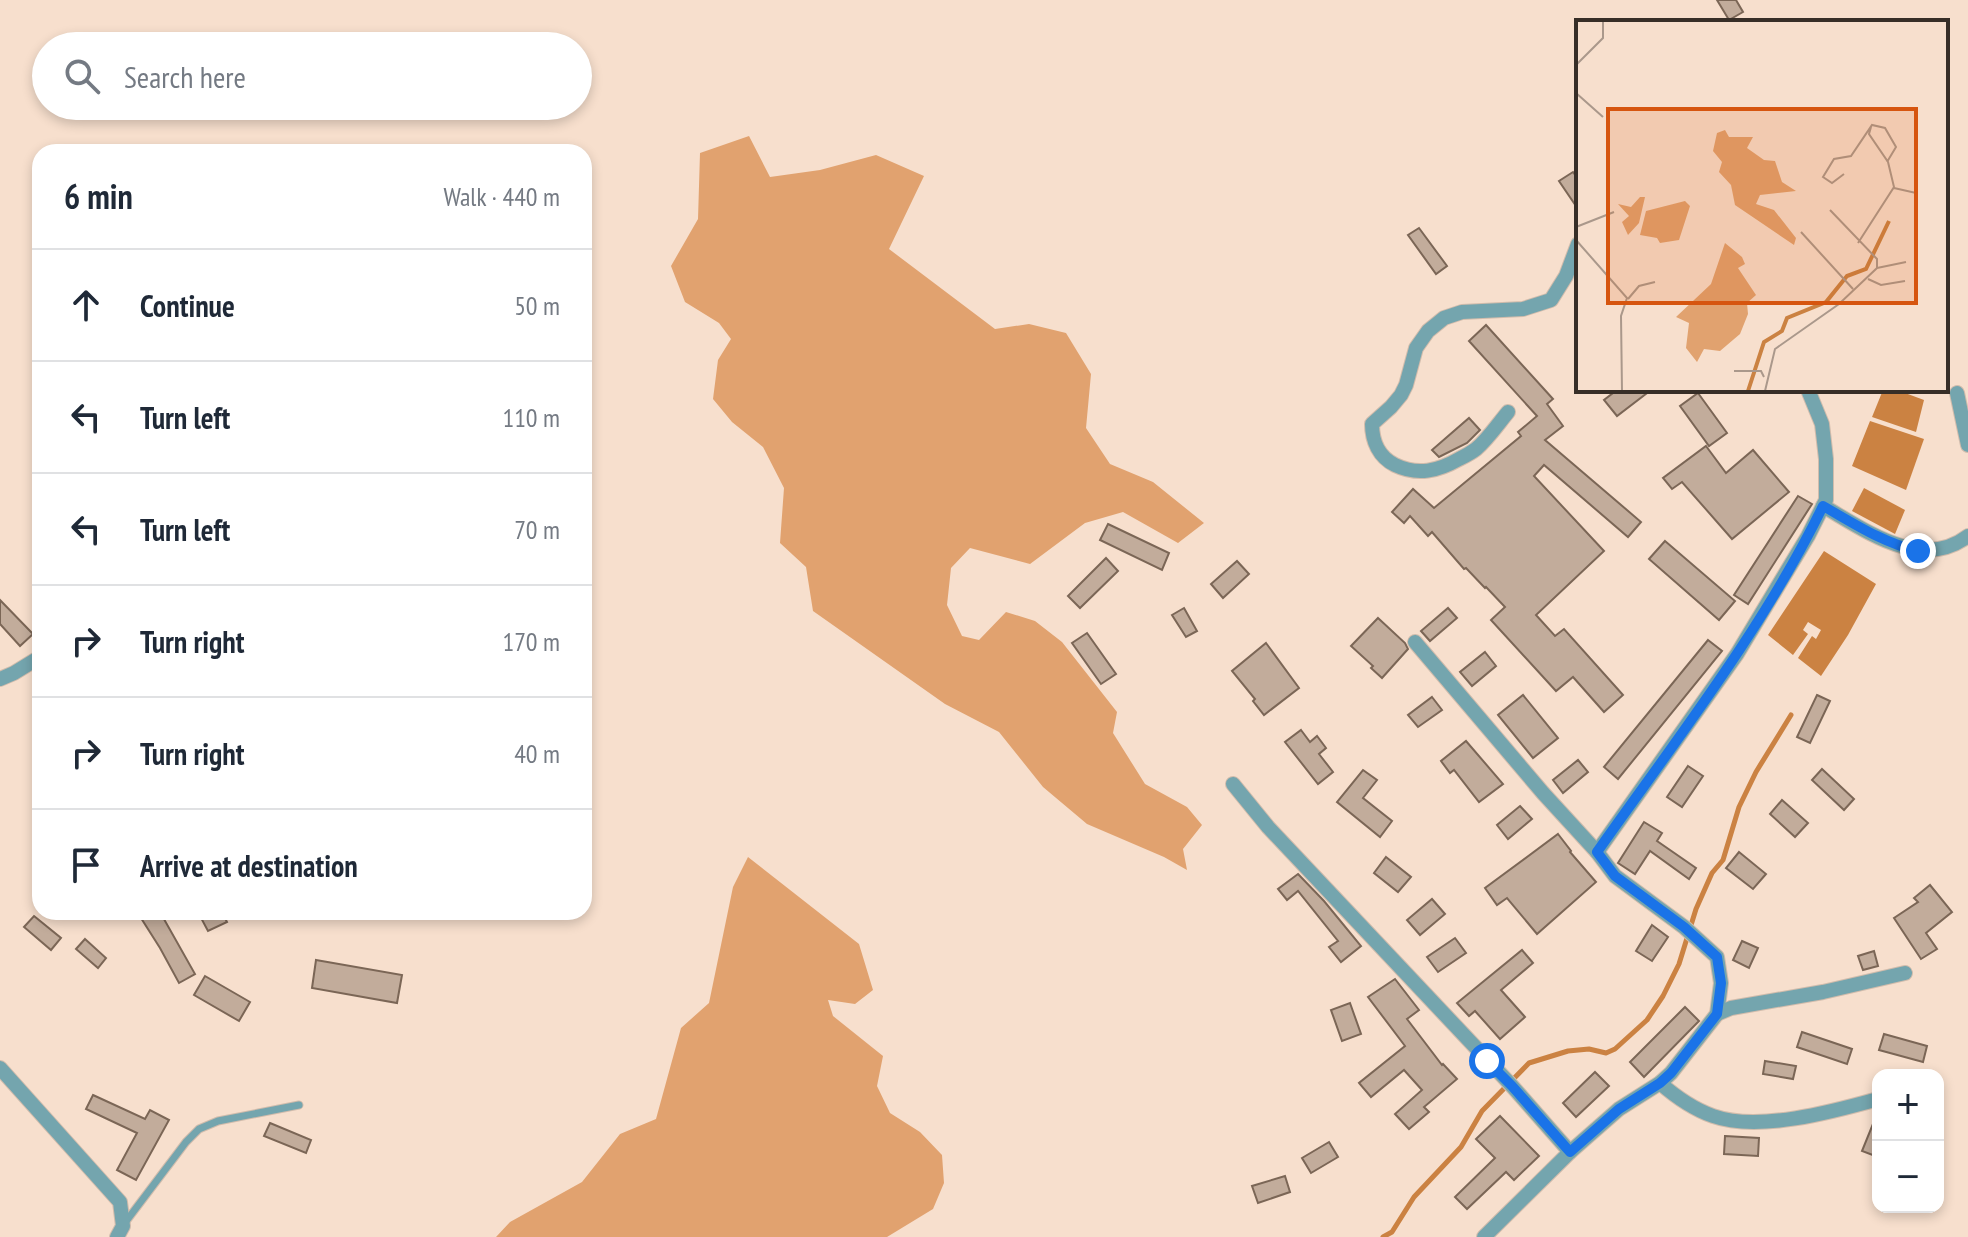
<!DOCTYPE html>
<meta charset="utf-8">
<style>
body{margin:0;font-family:"PT Sans Narrow",sans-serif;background:#f2f2f3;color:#1f2937}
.controls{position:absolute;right:24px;bottom:24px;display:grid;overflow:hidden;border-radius:16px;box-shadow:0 4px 12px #0003}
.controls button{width:72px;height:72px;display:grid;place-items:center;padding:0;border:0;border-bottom:2px solid #e0e1e3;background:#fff;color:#1f2937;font:40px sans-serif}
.stop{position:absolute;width:24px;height:24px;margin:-18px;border:6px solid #1a73e8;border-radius:50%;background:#fff}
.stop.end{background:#1a73e8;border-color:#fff;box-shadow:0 2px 8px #0008}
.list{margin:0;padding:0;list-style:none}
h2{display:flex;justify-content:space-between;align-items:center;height:104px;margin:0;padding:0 32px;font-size:34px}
h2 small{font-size:26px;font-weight:400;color:#747a83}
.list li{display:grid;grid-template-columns:52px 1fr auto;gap:24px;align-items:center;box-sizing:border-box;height:112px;padding:0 32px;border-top:2px solid #e0e1e3}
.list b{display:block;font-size:30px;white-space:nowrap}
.list em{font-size:26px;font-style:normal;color:#747a83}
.icon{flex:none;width:44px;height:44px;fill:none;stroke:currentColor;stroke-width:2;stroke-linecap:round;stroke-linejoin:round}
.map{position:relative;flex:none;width:1968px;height:1237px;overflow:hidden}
.search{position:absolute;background:#fff;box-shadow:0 4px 12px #0003;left:32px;top:32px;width:560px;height:88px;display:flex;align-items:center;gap:20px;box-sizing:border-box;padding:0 28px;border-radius:44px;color:#747a83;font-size:30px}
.panel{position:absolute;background:#fff;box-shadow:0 4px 12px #0003;left:32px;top:144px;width:560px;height:776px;border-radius:24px}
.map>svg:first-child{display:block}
.green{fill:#e1a26f}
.water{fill:#cb8242}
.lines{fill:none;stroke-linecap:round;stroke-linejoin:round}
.stream{stroke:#cb8242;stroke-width:5}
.building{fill:#c2ac9b;stroke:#7b6656;stroke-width:2}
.lane-casing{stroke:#d1bcac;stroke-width:9}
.street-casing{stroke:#d1bcac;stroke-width:16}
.lane{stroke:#74a5ae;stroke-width:7}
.street{stroke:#74a5ae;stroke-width:14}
.route{stroke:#1a73e8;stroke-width:10}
.inset-river{fill:none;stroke:#cb8242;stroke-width:4}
.inset-road{fill:none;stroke:#aa988b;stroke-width:2}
.view{fill:#d6550f;fill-opacity:0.15;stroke:#d6550f;stroke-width:4}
.inset-edge{fill:none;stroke:#372e27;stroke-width:4}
</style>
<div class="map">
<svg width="1968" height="1237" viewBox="0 0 1968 1237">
<rect width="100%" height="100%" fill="#f7dfcd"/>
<g class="green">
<path d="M749 136 770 177 820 170 876 155 924 176 889 249 995 329 1029 324 1066 333 1091 374 1086 428 1110 464 1153 482 1204 523 1178 543 1123 512 1085 523 1030 564 970 548 951 568 947 605 962 636 979 640 1006 612 1035 621 1062 642 1117 712 1113 733 1145 784 1187 807 1202 825 1183 849 1187 870 1164 857 1087 824 1043 787 999 732 945 704 813 611 806 567 780 543 784 488 763 447 732 422 713 399 718 360 731 339 719 323 685 302 671 266 698 219 700 153Z"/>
<path d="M748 857 859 944 873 990 855 1004 828 1000 833 1016 883 1056 877 1086 890 1113 920 1132 942 1155 944 1183 933 1209 887 1237H496L510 1222 582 1182 620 1134 656 1119 681 1028 709 1003 733 887Z"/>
</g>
<g class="water">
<path d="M1883 390H1897L1924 400 1916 432 1872 417Z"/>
<path d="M1870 421 1924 439 1906 490 1852 466Z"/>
<path d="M1864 488 1905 510 1895 534 1852 511Z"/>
<path d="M1824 551 1876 584 1848 635 1821 676 1798 658 1812 636 1816 639 1821 630 1808 622 1803 630 1808 634 1793 655 1768 635Z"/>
</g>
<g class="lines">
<path class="stream" d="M1383 1237 1392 1232 1414 1197 1461 1147 1482 1111 1529 1063 1568 1051 1589 1049 1606 1053 1615 1049 1647 1020 1663 996 1679 964 1696 909 1712 873 1723 860 1739 807 1756 772 1791 715"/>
</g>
<g class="building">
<path d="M1717 0H1736L1743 12 1729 20Z"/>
<path d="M1573 172 1578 179V209L1559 181Z"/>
<path d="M1419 228 1447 266 1436 274 1408 235Z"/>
<path d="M1486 325 1553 399 1547 404 1563 426 1545 440 1641 522 1628 537 1544 465 1534 476 1604 551 1536 615 1555 636 1564 629 1623 695 1604 712 1573 677 1556 691 1491 620 1505 607 1486 587 1485 588 1466 568 1464 569 1432 532 1428 536 1410 516 1404 523 1392 512 1413 489 1434 508 1521 436 1518 432 1537 416 1469 341Z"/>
<path d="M1617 390H1651L1617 416 1604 400Z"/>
<path d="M1698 393 1727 433 1709 446 1680 406Z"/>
<path d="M1469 418 1480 430 1467 443 1439 457 1432 450Z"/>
<path d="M1706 446 1726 473 1753 450 1789 492 1732 539 1682 482 1672 489 1663 478Z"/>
<path d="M1798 496 1812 504 1748 604 1734 595Z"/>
<path d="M1108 524 1169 553 1162 570 1100 540Z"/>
<path d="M1665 541 1735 601 1719 620 1649 559Z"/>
<path d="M1106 558 1118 571 1080 608 1068 596Z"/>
<path d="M1237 561 1249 574 1223 598 1211 584Z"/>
<path d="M0 600 33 634 20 646 0 624Z"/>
<path d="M1184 608 1197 631 1186 637 1172 615Z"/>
<path d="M1448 608 1457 618 1430 641 1421 631Z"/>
<path d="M1378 618 1405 643 1408 649 1382 678 1371 668 1373 666 1351 646Z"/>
<path d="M1087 633 1116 674 1101 684 1072 643Z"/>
<path d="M1708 640 1722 651 1618 779 1604 767Z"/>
<path d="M1266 643 1299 688 1264 715 1253 701 1255 699 1232 671Z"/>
<path d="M1485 652 1496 666 1472 686 1460 672Z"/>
<path d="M1523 695 1558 738 1533 758 1498 715Z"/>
<path d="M1817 695 1830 701 1810 743 1797 737Z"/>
<path d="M1432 697 1442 710 1418 727 1408 715Z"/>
<path d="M1301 730 1310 742 1317 736 1326 748 1319 754 1333 772 1318 784 1285 742Z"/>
<path d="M1466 741 1503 784 1479 802 1454 770 1450 773 1441 761Z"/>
<path d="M1578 760 1588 772 1563 793 1553 780Z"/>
<path d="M1688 766 1703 776 1682 807 1667 797Z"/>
<path d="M1822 769 1854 799 1844 810 1812 780Z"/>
<path d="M1363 770 1377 780 1363 798 1392 821 1380 837 1337 802Z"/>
<path d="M1782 800 1808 823 1795 837 1770 814Z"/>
<path d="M1520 806 1532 819 1508 839 1497 825Z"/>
<path d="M1644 822 1662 833 1657 841 1696 868 1689 879 1650 851 1635 874 1618 863Z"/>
<path d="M1558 834 1571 851 1570 852 1596 882 1537 934 1507 898 1497 905 1485 888Z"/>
<path d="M1739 852 1766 874 1753 889 1726 868Z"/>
<path d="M1386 857 1411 877 1398 892 1374 873Z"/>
<path d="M1298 874 1324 901 1361 946 1341 962 1329 947 1338 941 1298 891 1287 900 1278 889Z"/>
<path d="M1930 885 1952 912 1926 933 1937 949 1921 959 1894 918 1918 902 1914 898Z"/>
<path d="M1432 899 1445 914 1420 935 1407 920Z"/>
<path d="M150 912H160L195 974 179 983 160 948 141 918Z"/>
<path d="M208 912H222L227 922 208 931 200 916Z"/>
<path d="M34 916 61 938 51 950 24 927Z"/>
<path d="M1652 925 1668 937 1652 961 1636 951Z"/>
<path d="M1455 938 1466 953 1438 972 1427 957Z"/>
<path d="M85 939 106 958 98 968 76 949Z"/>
<path d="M1742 941 1758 948 1749 968 1733 960Z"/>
<path d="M1522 950 1533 963 1501 990 1525 1017 1500 1039 1475 1011 1469 1016 1457 1003Z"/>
<path d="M1874 951 1878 966 1863 970 1858 956Z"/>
<path d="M316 960 402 975 397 1003 312 988Z"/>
<path d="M205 976 250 1002 239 1021 194 995Z"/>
<path d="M1395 979 1419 1010 1407 1019 1442 1065 1443 1064 1457 1079 1424 1107 1429 1112 1409 1129 1395 1114 1422 1090 1404 1070 1371 1097 1359 1083 1405 1046 1368 997Z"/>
<path d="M1350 1003 1361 1034 1342 1041 1331 1010Z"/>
<path d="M1685 1007 1699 1021 1644 1077 1630 1062Z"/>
<path d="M1802 1032 1852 1049 1847 1064 1797 1047Z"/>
<path d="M1884 1034 1927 1046 1923 1062 1879 1050Z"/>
<path d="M1765 1061 1796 1066 1793 1079 1763 1074Z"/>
<path d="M1595 1072 1609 1086 1576 1117 1563 1103Z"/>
<path d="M93 1095 145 1119 150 1110 169 1120 136 1180 117 1170 137 1133 86 1109Z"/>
<path d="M1877 1114H1878V1157L1862 1151Z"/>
<path d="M1500 1116 1539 1156 1514 1180 1506 1172 1467 1209 1455 1197 1495 1158 1476 1139Z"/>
<path d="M270 1123 311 1140 306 1153 264 1136Z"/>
<path d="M1725 1136 1759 1138 1758 1156 1724 1154Z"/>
<path d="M1329 1142 1338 1157 1311 1173 1302 1158Z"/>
<path d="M1285 1176 1290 1192 1258 1203 1252 1186Z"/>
</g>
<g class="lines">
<g class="lane-casing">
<path id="lane" d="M124 1224 186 1142 199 1129 218 1121 299 1105"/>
</g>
<g class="street-casing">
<g id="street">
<path d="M1957 393 1968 445"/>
<path d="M1508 412C1498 424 1488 439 1476 449 1471 453 1465 456 1459 459 1438 471 1418 476 1395 465 1379 457 1372 441 1372 424L1391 407 1401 395 1406 385 1416 348 1428 331 1444 318 1462 312 1523 309 1551 300 1566 276 1578 244"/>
<path d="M1823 506C1865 530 1921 572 1968 536"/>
<path d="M1415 642 1543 793 1597 852 1615 876 1684 927 1717 957 1721 983 1717 1014 1671 1073 1660 1083 1619 1109 1570 1152 1484 1237"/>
<path d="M0 679 14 673 40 657"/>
<path d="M1233 784 1268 827 1512 1086 1570 1152"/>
<path d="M1597 852 1737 654 1808 536 1826 500V459L1822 424 1808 390"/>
<path d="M1717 1014 1731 1008 1823 992 1905 973"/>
<path d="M0 1068 120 1202 123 1226 117 1237"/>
<path d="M1660 1083C1676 1097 1693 1109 1713 1116 1758 1132 1832 1112 1878 1099"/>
</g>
</g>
<use href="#lane" class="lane"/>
<use href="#street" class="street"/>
</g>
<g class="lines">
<path class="route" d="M1487 1061 1512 1086 1570 1152 1619 1109 1660 1083 1671 1073 1717 1014 1721 983 1717 957 1684 927 1615 876 1597 852C1676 740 1763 629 1823 506 1853 523 1883 543 1918 551"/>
</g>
<g transform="translate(1576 20)">
<rect width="372" height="372" fill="#f7dfcd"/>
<path d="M149 110 153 117H177L171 128 188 140 199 141 206 162 220 171 184 175 180 184 198 190 220 218 218 225 159 185 155 165 143 152 146 142 137 131 141 113ZM64 177H69L63 203 52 215 46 202 53 196 42 184 55 187ZM109 181 114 186 103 220 84 223 81 218 64 215 70 191ZM149 223 166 237 169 244 162 248 180 275 171 283 172 294 164 314 144 331 128 329 121 342 110 328 113 303 100 297 135 264Z" fill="#e1a26f"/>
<path class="inset-river" d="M172 371 188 322 206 311 211 298 250 282 271 256 290 249 313 201"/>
<path class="inset-road" d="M0 45 27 18V1M0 73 27 97M268 154 256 163 247 157 258 139 275 136 296 105 309 108 320 127 311 142M318 168 340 173 339 151M0 207 38 192M225 212 277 269M0 220 51 278 45 296 46 371M282 223 318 167 312 142 293 114 295 107M301 248 330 242M292 259 305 265 329 261M52 279 63 266 79 262M158 351H185L188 357M189 371 199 329 263 284 301 248V239L254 190"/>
<path class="view" d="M32 89H340V283H32Z"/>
<rect width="372" height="372" class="inset-edge"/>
</g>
</svg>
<div class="controls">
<button>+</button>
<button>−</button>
</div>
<div class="stop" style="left:1487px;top:1061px"></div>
<div class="stop end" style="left:1918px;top:551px"></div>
<div class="search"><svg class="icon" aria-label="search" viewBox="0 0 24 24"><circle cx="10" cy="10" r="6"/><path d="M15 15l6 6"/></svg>Search here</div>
<section class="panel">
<h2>6 min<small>Walk · 440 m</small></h2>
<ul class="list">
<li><svg class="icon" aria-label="ahead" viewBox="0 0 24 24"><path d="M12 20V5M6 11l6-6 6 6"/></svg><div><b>Continue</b></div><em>50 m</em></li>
<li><svg class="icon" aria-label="left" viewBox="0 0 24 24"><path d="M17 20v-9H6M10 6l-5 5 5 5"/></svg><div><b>Turn left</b></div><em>110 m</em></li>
<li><svg class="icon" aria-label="left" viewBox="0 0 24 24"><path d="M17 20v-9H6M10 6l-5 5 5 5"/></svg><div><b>Turn left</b></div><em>70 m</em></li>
<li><svg class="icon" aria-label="right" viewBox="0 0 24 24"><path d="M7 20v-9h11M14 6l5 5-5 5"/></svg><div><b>Turn right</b></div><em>170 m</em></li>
<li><svg class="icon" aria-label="right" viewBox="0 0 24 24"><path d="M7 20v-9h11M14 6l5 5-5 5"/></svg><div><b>Turn right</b></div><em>40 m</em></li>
<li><svg class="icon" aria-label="arrive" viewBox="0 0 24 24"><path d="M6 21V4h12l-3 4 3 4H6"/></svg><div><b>Arrive at destination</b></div></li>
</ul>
</section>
</div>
